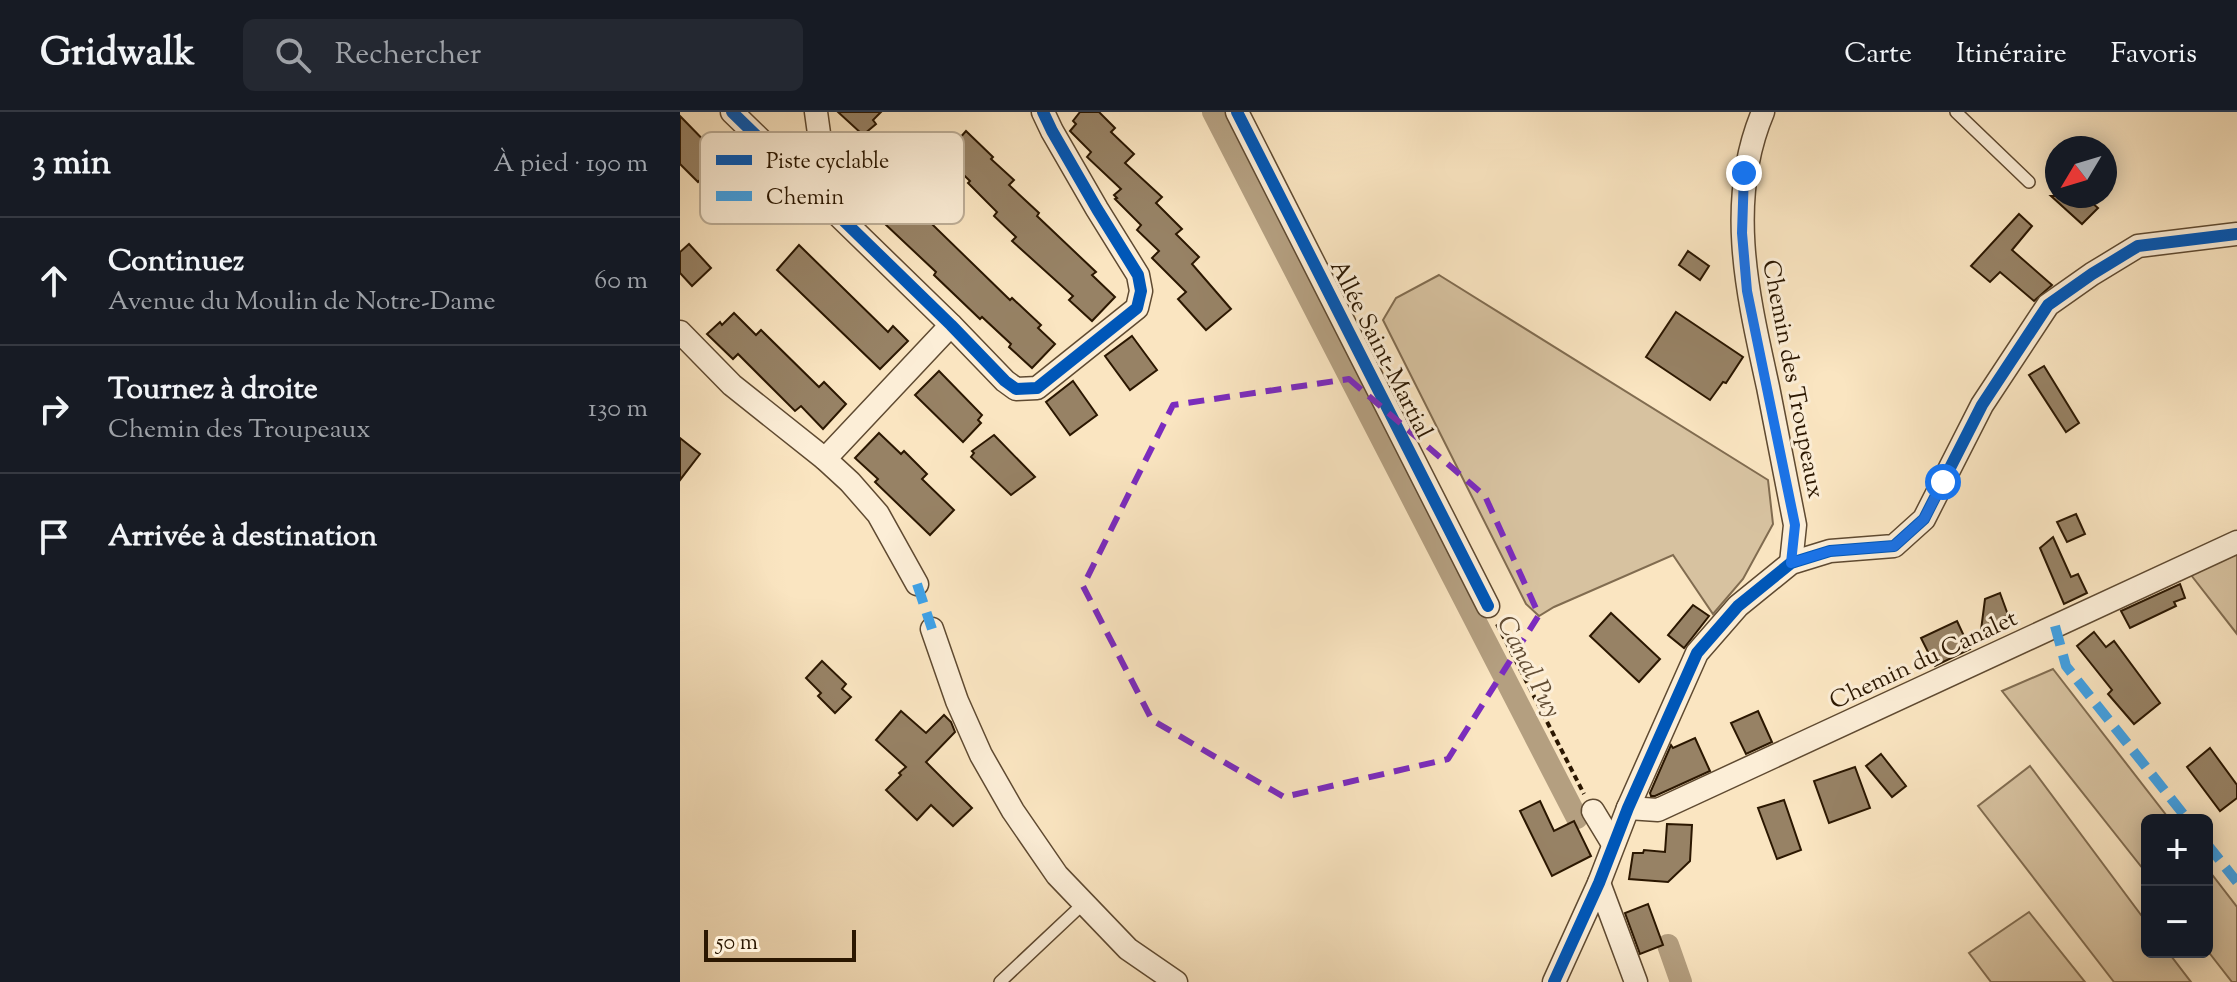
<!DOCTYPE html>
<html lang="fr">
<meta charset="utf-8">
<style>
body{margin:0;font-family:"Sorts Mill Goudy",serif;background:#242831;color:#f1f3f6}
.controls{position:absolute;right:24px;bottom:24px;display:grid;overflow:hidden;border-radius:12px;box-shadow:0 4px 20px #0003}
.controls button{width:72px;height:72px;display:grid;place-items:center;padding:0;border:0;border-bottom:2px solid #363941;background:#171b24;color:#f1f3f6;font:40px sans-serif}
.compass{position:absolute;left:1365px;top:24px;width:72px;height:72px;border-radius:50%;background:#171b24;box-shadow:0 4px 20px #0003;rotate:232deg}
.scale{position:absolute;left:24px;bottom:20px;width:152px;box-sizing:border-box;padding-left:8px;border:4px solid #2b1701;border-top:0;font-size:22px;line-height:28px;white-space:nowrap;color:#2b1701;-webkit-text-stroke:6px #fceed7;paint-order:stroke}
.stop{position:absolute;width:24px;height:24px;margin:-18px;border:6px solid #1a73e8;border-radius:50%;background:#fff}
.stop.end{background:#1a73e8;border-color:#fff;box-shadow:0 2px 8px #0008}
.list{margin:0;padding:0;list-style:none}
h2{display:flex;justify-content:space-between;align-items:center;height:104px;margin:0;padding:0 32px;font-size:34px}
h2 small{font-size:26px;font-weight:400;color:#9ea1a6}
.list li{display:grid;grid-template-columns:52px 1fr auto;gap:24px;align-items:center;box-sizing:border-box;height:128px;padding:0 32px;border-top:2px solid #363941}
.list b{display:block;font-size:30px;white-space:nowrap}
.list p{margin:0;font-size:26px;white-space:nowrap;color:#9ea1a6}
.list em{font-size:26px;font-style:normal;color:#9ea1a6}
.icon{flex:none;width:44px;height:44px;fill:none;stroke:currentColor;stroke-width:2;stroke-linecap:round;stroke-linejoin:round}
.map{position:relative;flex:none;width:1557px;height:870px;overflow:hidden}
header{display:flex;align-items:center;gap:48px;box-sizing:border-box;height:112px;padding:0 40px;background:#171b24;border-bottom:2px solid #363941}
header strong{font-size:38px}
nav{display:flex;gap:44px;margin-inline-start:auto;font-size:28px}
.search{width:560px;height:72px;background:#242831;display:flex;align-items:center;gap:20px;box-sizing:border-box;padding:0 28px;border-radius:12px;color:#9ea1a6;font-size:30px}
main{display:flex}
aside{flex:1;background:#171b24}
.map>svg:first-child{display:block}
.green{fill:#d7c2a0;stroke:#816c50;stroke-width:2}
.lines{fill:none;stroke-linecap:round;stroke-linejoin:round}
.canal{stroke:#b49f80;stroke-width:22}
.building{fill:#978265;stroke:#2b1701;stroke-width:2}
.service-casing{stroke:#5f4a31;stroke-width:14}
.minor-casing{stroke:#5f4a31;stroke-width:25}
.path{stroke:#2b1701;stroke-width:4;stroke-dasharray:6 4;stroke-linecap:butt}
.service{stroke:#fceed7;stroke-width:11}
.minor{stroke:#fceed7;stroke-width:22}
.quiet{stroke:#3ea2e9;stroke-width:10;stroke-dasharray:20 10;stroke-linecap:butt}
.cycleway-casing{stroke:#fceed7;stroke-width:17}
.cycleway{stroke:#0057b8;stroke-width:12}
.route{stroke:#1a73e8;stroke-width:10}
.marked{fill:none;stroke:#7b2cbf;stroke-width:6;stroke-dasharray:16 10;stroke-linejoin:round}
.labels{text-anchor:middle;stroke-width:6;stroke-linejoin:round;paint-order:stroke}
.street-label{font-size:24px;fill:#2b1701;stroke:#fceed7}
.water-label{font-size:26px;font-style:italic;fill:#624d34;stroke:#fceed7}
.key{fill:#fceed7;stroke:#bdae97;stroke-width:2}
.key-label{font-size:22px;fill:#2b1701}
</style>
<header>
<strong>Gridwalk</strong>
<div class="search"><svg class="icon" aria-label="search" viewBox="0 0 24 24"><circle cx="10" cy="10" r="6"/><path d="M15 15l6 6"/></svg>Rechercher</div>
<nav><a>Carte</a><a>Itinéraire</a><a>Favoris</a></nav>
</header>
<main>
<aside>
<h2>3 min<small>À pied · 190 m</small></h2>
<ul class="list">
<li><svg class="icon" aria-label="ahead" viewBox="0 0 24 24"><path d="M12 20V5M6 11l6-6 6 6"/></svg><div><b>Continuez</b><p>Avenue du Moulin de Notre-Dame</p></div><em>60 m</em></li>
<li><svg class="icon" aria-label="right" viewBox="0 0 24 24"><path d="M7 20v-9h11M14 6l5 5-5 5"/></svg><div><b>Tournez à droite</b><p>Chemin des Troupeaux</p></div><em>130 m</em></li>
<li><svg class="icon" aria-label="arrive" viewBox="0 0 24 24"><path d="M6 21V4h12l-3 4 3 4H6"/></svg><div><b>Arrivée à destination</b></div></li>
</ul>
</aside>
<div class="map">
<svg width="1557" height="870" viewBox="0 0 1557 870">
<rect width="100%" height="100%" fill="#fae5c1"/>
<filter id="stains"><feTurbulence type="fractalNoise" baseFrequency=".0025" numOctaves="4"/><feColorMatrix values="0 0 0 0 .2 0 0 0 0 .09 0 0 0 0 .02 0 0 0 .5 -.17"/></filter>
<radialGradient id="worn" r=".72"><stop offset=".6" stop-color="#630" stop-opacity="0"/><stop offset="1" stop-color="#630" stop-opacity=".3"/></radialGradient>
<g class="green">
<path d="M759 163 1088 368 1093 412 1063 467 1033 502 993 443 874 495 859 504 846 492 703 208 716 186Z"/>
<path d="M1557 442V522L1511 463Z"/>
<path d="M1373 557 1490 708H1467V762L1322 579Z"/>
<path d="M1350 654 1467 811V840H1488L1511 870H1434L1298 694Z"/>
<path d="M1527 756 1557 795V870H1552L1527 838Z"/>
<path d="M1349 800 1405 870H1311L1289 841Z"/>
</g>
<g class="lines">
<g class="canal">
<path d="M533 0 897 706"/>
<path d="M988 833 1001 870"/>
</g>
</g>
<g class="building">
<path d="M158 0H201L193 8 196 12 183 23Z"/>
<path d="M400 0H419L435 16 431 20 454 42 445 51 482 85 476 91 502 117 496 122 519 145 512 152 551 197 526 218 498 187 506 180 472 146 479 139 457 118 461 113 435 87 437 86 434 83 441 77 407 45 411 40 390 19 396 12 393 9Z"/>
<path d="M0 4 41 46 18 70 0 52Z"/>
<path d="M286 19 313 45 311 47 334 68 329 73 359 101 357 104 416 160 412 163 435 185 412 209 389 188 393 184 332 129 336 125 314 104 317 100 288 71 290 69 267 47 274 41 270 37Z"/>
<path d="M187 22 212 46 202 57 224 78 221 82 330 188 332 186 361 213 358 216 375 232 352 256 329 235 331 232 302 205 300 207 254 163 256 160 205 112 208 109 178 81 189 70 166 48 174 39 171 37Z"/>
<path d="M1371 84H1404L1418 96 1402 112Z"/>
<path d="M1339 102 1352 114 1332 138 1372 173 1354 189 1320 160 1310 170 1291 154Z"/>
<path d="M9 132 31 156 12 174 0 161V140Z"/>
<path d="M119 133 208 220 213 214 228 229 200 257 97 158Z"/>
<path d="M1008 139 1029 154 1020 168 999 153Z"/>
<path d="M996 200 1063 245 1046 271 1043 270 1030 288 966 245Z"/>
<path d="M54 201 76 223 81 218 139 275 144 270 166 292 143 317 121 294 115 299 58 242 53 247 27 222 40 210 42 213Z"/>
<path d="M452 224 477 258 450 278 425 244Z"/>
<path d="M1364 254 1399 311 1386 320 1349 263Z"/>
<path d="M259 259 302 303 298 308 301 311 283 330 235 283Z"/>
<path d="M393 269 417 303 390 323 366 290Z"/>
<path d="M199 321 221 342 224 339 247 362 242 367 274 398 250 423 195 370 198 367 175 346Z"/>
<path d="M314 323 355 365 331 383 291 345 294 341 292 339Z"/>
<path d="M0 326 20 342 0 368Z"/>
<path d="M1396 402 1405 422 1387 430 1377 410Z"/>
<path d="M1373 425 1391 465 1398 462 1407 481 1384 492 1360 436Z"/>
<path d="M1500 472 1505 486 1494 490 1496 494 1450 516 1441 499Z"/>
<path d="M1320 481 1328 503 1326 504 1330 515 1300 526 1305 487Z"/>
<path d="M1013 493 1029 504 1004 536 988 523Z"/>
<path d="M931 501 980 547 959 570 910 524Z"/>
<path d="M1277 509 1290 537 1255 554 1241 526Z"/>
<path d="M1414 520 1426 535 1434 529 1480 591 1454 612 1428 582 1432 578 1397 534Z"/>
<path d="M142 549 166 572 162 577 171 585 155 601 138 584 141 581 126 566Z"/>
<path d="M221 599 246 621 264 603 271 610 275 620 246 650 292 696 273 714 251 693 237 708 206 678 221 663 219 661 226 655 196 628Z"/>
<path d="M1078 599 1092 630 1066 642 1051 611Z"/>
<path d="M1015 626 1030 659 975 684H971L970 681 991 633 993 636Z"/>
<path d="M1530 636 1557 673V686L1540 699 1507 655Z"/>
<path d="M1201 642 1226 674 1212 685 1186 654Z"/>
<path d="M1175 655 1190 696 1149 711 1134 669Z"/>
<path d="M1104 688 1121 738 1097 747 1078 696Z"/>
<path d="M860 689 874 719 894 709 911 744 872 764 840 699Z"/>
<path d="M987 712 1012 713 1010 749 988 770 949 767 953 741H963L964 738 985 740Z"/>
<path d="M968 792 983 833 960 842 945 801Z"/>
</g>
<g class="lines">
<g class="service-casing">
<g id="service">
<path d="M1276 0 1349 70"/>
<path d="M320 870 404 791"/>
</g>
</g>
<g class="minor-casing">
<g id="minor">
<path d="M52 0 271 213 325 269 336 277 357 276 457 196 461 179 458 163 417 97 372 19 363 0"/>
<path d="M136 0 149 93"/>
<path d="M557 0 808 494"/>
<path d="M1083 0C1045 90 1068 184 1088 275 1097 321 1106 367 1115 413L1111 451"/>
<path d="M0 220 52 273 145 347 170 370 198 402 237 472"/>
<path d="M145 347 271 213"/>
<path d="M252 517 277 589 301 643 333 699 377 763 448 837 496 870"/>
<path d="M948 696 978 698 1557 430"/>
<path d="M913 699 933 732"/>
<path d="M919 771 956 870"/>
<path d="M874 870 919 771 948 696 1017 541 1058 494 1111 451 1150 439 1214 434 1244 407 1302 293 1368 193 1412 162 1458 134 1557 122"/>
</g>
</g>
<path class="path" d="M817 512 904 682"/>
<use href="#service" class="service"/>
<use href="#minor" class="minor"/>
<g class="quiet">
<path d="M237 472 252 517"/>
<path d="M1375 514 1386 554 1508 708"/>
<path d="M1527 732 1557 770"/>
</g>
<g class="cycleway-casing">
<g id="cycleway">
<path d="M52 0 271 213 325 269 336 277 357 276 457 196 461 179 458 163 417 97 372 19 363 0"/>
<path d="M557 0 808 494"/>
<path d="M874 870 919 771 948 696 1017 541 1058 494 1111 451 1150 439 1214 434 1244 407 1302 293 1368 193 1412 162 1458 134 1557 122"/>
</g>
</g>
<use href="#cycleway" class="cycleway"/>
</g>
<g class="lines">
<path class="route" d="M1064 61 1062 121 1067 179 1115 413 1111 451 1150 439 1214 434 1244 407 1263 370"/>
</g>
<path class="marked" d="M669 267 805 384 859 503 768 647 604 685 472 608 403 474 493 293Z"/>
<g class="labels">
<g class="street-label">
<text transform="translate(702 237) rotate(63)" y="8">Allée Saint-Martial</text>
<text transform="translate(1114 267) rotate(79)" y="8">Chemin des Troupeaux</text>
<text transform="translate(1243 547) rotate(-25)" y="8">Chemin du Canalet</text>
</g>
<g class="water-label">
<text transform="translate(850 554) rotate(63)" y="9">Canal Puy</text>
</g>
</g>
<rect x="20" y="20" width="264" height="92" rx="12" class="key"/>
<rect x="36" y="43" width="36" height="10" fill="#0057b8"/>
<rect x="36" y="79" width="36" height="10" fill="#3ea2e9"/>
<g class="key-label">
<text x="86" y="56">Piste cyclable</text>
<text x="86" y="92">Chemin</text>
</g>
<rect width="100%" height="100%" filter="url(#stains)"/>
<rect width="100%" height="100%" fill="url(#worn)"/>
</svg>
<div class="controls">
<button>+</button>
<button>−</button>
</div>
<svg class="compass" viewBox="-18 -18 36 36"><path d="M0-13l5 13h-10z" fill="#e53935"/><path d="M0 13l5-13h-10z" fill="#9ea1a6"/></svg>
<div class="scale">50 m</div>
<div class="stop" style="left:1263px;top:370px"></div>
<div class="stop end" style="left:1064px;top:61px"></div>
</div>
</main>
